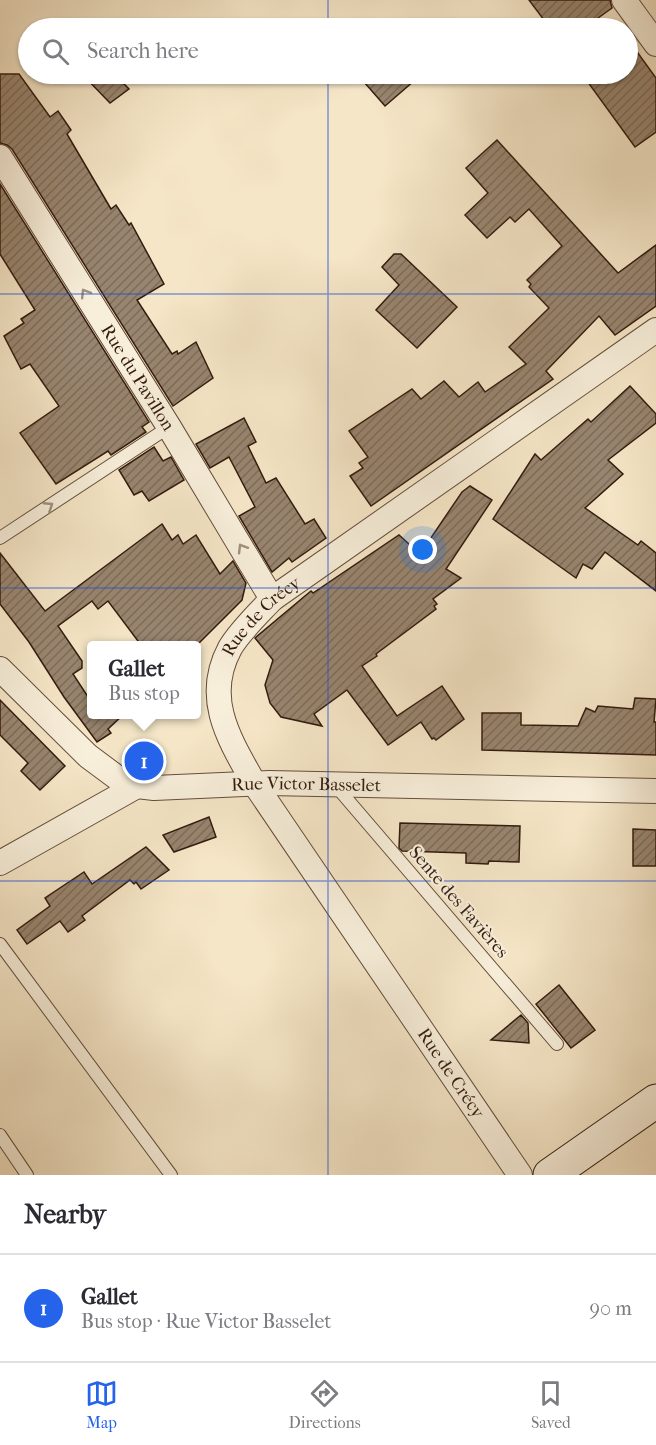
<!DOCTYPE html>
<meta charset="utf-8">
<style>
body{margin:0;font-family:"IM FELL French Canon",serif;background:#f2f2f3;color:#2b2b33}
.you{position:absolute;left:423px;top:550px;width:21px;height:21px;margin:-15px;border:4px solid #fff;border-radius:50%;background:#1a73e8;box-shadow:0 0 0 9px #1a73e833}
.badge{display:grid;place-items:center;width:39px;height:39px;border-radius:50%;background:#2563eb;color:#fff;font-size:20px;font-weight:700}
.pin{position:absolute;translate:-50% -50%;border:3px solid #fff;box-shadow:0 2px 6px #0006}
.popup{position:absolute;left:87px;top:641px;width:114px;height:78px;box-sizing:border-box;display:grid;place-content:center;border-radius:6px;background:#fff;filter:drop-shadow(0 2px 4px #0005);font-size:20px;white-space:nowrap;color:#7c7c81}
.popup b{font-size:22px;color:#2b2b33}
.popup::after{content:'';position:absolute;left:50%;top:100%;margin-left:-12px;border:12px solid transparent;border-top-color:#fff}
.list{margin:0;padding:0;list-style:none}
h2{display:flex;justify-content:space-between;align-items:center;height:78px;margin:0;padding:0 24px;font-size:26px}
h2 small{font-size:20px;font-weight:400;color:#7c7c81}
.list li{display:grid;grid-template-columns:39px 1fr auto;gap:18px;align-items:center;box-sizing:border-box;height:108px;padding:0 24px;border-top:2px solid #e1e1e2}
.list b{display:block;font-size:22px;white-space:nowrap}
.list p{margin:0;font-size:20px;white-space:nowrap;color:#7c7c81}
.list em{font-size:20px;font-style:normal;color:#7c7c81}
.icon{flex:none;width:33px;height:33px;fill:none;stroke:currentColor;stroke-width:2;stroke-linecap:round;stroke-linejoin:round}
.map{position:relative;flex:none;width:656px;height:1175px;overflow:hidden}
.search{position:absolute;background:#fff;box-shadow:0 2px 4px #0004;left:18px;right:18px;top:18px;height:66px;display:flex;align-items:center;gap:15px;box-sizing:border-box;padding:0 21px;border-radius:33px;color:#7c7c81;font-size:22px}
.sheet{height:186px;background:#fff}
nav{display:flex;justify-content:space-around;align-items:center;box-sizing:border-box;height:84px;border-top:2px solid #e1e1e2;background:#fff;font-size:16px;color:#7c7c81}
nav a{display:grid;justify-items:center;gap:3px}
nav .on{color:#2563eb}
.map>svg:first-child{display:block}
.building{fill:url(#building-hatch);stroke:#341b0f;stroke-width:1.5}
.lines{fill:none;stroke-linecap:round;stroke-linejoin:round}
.lane-casing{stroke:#644e3d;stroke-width:14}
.street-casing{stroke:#644e3d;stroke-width:26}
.secondary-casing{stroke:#341b0f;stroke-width:35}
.lane{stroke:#f8efdb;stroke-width:12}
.street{stroke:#f8efdb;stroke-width:24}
.secondary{stroke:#f8efdb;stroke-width:33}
.oneway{stroke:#a0907f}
.grid{fill:none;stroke:#1d4ed8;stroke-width:1.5;stroke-opacity:0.55}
.labels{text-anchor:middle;stroke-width:4.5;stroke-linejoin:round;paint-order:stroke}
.street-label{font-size:18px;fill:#341b0f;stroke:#f8efdb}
</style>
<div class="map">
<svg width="656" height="1175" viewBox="0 0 656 1175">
<defs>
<pattern id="building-hatch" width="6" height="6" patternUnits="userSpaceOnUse" patternTransform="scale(1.5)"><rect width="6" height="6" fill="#98856f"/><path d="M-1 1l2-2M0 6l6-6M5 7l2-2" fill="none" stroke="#7d6c5a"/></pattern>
</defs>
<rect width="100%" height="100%" fill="#f5e6c7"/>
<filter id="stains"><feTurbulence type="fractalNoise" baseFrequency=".00333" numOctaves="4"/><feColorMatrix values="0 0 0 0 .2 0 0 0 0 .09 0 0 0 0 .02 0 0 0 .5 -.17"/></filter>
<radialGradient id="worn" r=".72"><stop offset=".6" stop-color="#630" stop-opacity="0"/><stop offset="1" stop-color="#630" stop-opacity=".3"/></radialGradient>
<g class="building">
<path d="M529 0H610L612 8 584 28H550Z"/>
<path d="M627 38 656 78V132L635 147 582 74H627Z"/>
<path d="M0 74H19L50 117 58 111 71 130 67 134 111 209 116 205 129 225 131 223 164 284 137 300 172 354 177 351 178 354 196 342 213 378 173 406 12 149 7 145 0 143Z"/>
<path d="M82 74H114L129 89 110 103Z"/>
<path d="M357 74H422L385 106Z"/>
<path d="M497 140 618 273 656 245V306L615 335 599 316 546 371 553 379 371 506 350 476 363 468 359 463 368 457 349 431 412 389 421 399 444 381 459 397 478 382 485 392 526 364 509 347 549 308 529 287 531 284 527 280 562 246 529 209 515 222 510 217 487 238 465 215 488 193 466 168Z"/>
<path d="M0 184 149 422 142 427 146 432 111 455 108 451 56 484 20 433 59 406 30 364 21 369 4 336 24 323 21 319 35 310 0 254Z"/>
<path d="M394 254H401L457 307 417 348 376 310 399 285 382 267Z"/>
<path d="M630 386 656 414V423L608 460 623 474 585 508 638 545 641 541 656 553V591L605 552 592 569 583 564 576 578 493 519 535 454 541 460 588 419 591 422Z"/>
<path d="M244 418 256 442 248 446 266 483 276 478 305 524 314 519 326 538 292 562 289 558 272 572 239 516 255 507 229 457 210 468 196 444Z"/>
<path d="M154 447 163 461 171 457 184 480 149 501 142 491 134 495 119 470Z"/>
<path d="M470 486 492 500 446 569 461 578 433 599 437 604 434 606 436 609 376 654 377 656 362 666 397 716 442 686 464 719 436 740 434 738 432 739 421 722 388 745 347 690 314 714 322 726 281 717 270 703 265 685 273 660 255 638 311 591 313 593 399 535 420 554 462 492Z"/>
<path d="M162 524 172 540 178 535 183 544 196 535 220 574 233 561 246 583 242 600 197 645H141L108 601 98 609 92 601 58 626 82 661V668L73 674 92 703V714H124L108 729 111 733 97 742 64 697 29 642 0 604V553L45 611Z"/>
<path d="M635 698 656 699 654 722H656V755L482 750V713H521V725L578 726 586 708 595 712 598 706 633 709Z"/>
<path d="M0 700 65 766 40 790 21 771 28 763 0 735Z"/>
<path d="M209 817 216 837 174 852 163 835Z"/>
<path d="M400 823 520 826 519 862 489 861 488 864 466 863V853L402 851 399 848Z"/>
<path d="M633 829 656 830V866H633Z"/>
<path d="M146 847 169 870 141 889 136 882 134 884 130 880 82 916 85 920 68 932 60 921 27 944 17 930 50 906 45 898 84 872 92 884Z"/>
<path d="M559 985 595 1030 571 1048 536 1004Z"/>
<path d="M521 1015 528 1023 529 1043 491 1040Z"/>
</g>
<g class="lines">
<g class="lane-casing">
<g id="lane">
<path d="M0 538 169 427"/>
<path d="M335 785 557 1044"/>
<path d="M0 944 171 1175"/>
<path d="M0 1135 27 1175"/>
</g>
</g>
<g class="street-casing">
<g id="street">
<path d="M624 0 656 44"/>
<path id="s1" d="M0 157 169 427 272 599"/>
<path id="s2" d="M0 669 88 756 119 779 137 786 154 788 269 783 656 791"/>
<path d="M0 863 137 786"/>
<path id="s3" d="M520 1175 254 783C229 739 203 698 230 648 239 632 259 613 272 599L656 330"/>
</g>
</g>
<g class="secondary-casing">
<path id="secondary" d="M550 1175 656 1101"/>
</g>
<use href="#lane" class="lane"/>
<use href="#street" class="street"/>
<use href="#secondary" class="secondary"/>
</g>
<defs><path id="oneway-chevron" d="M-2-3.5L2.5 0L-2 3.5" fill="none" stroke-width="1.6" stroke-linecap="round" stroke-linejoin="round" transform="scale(1.5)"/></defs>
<g class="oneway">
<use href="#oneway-chevron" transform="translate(85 293) rotate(-122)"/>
<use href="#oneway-chevron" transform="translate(49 506) rotate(-33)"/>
<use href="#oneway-chevron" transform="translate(242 548) rotate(-121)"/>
</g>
<path class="grid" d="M328 0V28M328 74V1175M0 294H656M0 588H656M0 881H656"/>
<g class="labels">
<g class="street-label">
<text dy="6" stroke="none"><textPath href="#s1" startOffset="260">Rue du Pavillon</textPath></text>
<text dy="6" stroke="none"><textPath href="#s3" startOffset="663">Rue de Crécy</textPath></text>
<text dy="6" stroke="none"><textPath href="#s2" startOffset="351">Rue Victor Basselet</textPath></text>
<text transform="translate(459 902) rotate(49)" y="6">Sente des Favières</text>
<text transform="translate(451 1073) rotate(56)" y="6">Rue de Crécy</text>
</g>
</g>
<rect width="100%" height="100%" filter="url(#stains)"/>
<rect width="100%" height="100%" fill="url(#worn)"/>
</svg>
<div class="you"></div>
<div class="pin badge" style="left:144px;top:761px">1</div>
<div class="popup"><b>Gallet</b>Bus stop</div>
<div class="search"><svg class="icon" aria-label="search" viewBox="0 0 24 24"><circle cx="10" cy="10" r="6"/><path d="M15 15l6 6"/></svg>Search here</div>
</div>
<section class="sheet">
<h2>Nearby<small></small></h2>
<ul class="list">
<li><span class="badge">1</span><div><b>Gallet</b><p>Bus stop · Rue Victor Basselet</p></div><em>90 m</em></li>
</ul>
</section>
<nav>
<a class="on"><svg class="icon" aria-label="map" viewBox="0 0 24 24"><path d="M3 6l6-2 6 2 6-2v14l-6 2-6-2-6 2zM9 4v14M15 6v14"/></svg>Map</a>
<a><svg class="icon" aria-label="directions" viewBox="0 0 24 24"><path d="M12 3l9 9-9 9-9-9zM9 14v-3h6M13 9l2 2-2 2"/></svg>Directions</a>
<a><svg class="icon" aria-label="saved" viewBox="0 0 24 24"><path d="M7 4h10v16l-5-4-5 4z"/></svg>Saved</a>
</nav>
